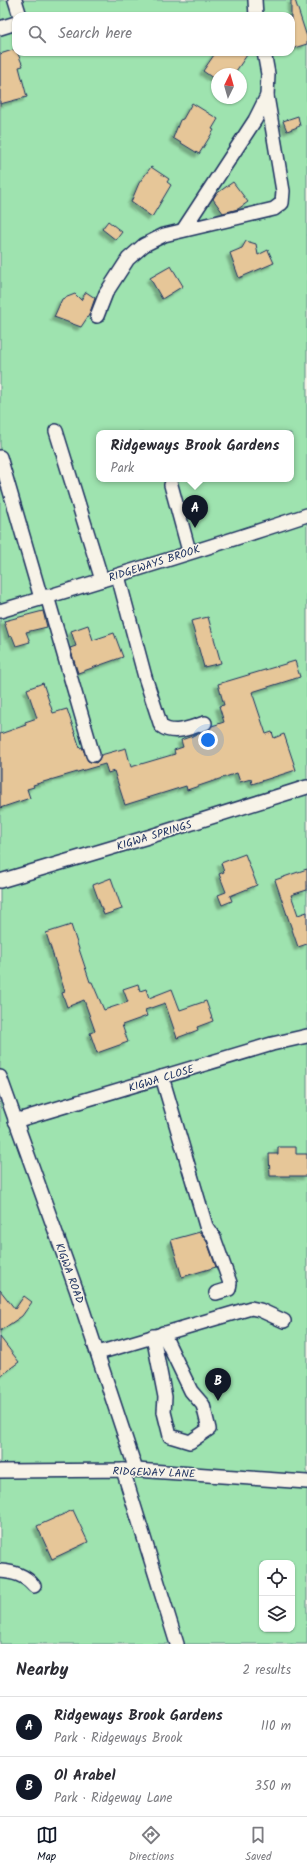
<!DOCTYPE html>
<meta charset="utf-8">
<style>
body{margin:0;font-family:Kalam,sans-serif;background:#f2f2f3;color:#2b2b33}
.controls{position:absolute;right:12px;bottom:12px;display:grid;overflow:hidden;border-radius:8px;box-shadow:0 1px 3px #0004}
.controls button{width:36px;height:36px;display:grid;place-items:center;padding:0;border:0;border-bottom:1px solid #e1e1e2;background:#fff;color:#2b2b33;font:20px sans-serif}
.compass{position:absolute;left:211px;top:68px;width:36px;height:36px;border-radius:50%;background:#fff;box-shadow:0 1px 3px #0004;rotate:5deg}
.you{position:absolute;left:208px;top:740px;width:14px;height:14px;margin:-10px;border:3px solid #fff;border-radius:50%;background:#1a73e8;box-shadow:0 0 0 6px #1a73e833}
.badge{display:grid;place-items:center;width:26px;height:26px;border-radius:50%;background:#111827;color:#fff;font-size:13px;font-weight:700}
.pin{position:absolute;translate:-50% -33px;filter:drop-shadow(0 1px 2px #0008)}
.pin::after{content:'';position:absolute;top:21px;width:14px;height:12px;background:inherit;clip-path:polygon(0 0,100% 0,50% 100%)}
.popup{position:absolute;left:96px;top:430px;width:198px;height:52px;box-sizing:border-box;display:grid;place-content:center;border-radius:8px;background:#fff;filter:drop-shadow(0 1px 3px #0005);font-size:13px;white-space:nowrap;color:#7c7c81}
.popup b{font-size:15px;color:#2b2b33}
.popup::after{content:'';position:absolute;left:50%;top:100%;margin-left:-8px;border:8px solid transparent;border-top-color:#fff}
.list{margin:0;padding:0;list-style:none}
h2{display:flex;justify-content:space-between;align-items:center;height:52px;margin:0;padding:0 16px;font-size:17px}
h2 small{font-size:13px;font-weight:400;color:#7c7c81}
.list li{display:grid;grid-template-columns:26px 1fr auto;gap:12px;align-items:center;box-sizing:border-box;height:60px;padding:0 16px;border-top:1px solid #e1e1e2}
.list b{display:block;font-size:15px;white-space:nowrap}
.list p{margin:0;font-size:13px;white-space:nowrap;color:#7c7c81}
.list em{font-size:13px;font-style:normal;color:#7c7c81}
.icon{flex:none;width:22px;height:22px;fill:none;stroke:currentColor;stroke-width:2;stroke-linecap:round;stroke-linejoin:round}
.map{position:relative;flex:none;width:307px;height:1644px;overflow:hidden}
.search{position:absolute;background:#fff;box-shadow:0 1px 3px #0004;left:12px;right:12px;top:12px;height:44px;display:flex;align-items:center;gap:10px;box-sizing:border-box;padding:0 14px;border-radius:12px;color:#7c7c81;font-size:15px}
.sheet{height:172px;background:#fff}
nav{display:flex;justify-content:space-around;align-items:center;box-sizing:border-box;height:56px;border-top:1px solid #e1e1e2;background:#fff;font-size:11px;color:#7c7c81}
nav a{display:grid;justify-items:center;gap:2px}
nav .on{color:#111827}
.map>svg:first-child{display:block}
.green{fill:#9ee3af;stroke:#5c8986;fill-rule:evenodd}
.building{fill:#e6c698;stroke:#1b2f5e;filter:url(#shadow)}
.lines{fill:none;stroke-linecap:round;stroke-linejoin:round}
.minor-casing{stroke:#1b2f5e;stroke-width:16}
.minor{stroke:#f7f3e8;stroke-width:13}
.labels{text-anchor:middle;stroke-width:3;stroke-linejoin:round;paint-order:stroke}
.street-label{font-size:11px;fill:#1b2f5e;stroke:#f7f3e8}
</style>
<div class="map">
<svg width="307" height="1644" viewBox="0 0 307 1644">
<defs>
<filter id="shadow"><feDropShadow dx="-3.5" dy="3.5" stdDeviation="1" flood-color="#0004"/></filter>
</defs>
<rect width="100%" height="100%" fill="#f7f3e8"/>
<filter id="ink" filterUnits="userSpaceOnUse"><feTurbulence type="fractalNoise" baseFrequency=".025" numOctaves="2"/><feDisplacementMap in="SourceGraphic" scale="8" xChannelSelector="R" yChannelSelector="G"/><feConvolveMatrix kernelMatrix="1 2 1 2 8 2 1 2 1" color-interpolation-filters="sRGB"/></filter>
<g filter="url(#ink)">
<path class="green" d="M0 0H307V1644H0ZM16 16H291V52H16ZM217 74H241V98H217ZM99 433H291V479H99ZM262 1563H292V1629H262Z"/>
<g class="building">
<path d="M291 0H295L307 37V44L291 49Z"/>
<path d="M16 49 23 66 19 67 27 97 0 104V54Z"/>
<path d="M216 52H249L234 74H217V81L203 71Z"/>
<path d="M192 103 218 119 212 129 214 130 199 154 173 138 180 120 183 119Z"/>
<path d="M298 116 300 126 287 131 283 121Z"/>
<path d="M151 167 169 179 167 182 171 185 152 217 131 202 139 183Z"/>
<path d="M233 182 248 202 238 209 223 213 213 199 216 194Z"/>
<path d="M108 221 122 232 116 240 102 229Z"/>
<path d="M246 241 256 244 258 255 268 250 274 263 239 278 230 253 242 248Z"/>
<path d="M171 266 183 286 162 299 150 278Z"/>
<path d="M86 292 95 298 89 315 81 327 54 317 62 299 75 294 81 300Z"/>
<path d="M43 611 47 627 26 632 30 642 16 646 12 636 9 637 4 621Z"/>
<path d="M208 617 221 663 204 667 191 621Z"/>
<path d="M88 625 93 640 114 633 123 657 78 673 70 648 76 646 71 631Z"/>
<path d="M295 661 300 677 252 692 266 734 272 732 274 738 284 734 296 770 252 784 251 779 240 782 237 773 187 790 186 786 125 805 114 771 108 773 105 764 33 785 34 787 27 789 30 798 0 808V734L26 725 25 722 37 718 27 689 43 683 53 713 67 709 80 748 82 747 88 761 96 763 99 760 101 755 126 748 131 767 175 754 174 750 183 747 181 740 207 731 212 726 224 722 219 706 224 705 218 684Z"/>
<path d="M245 854 257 885 230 896 232 901 222 905 218 895 226 892 219 874 224 872 221 863Z"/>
<path d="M307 869V890L291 895 298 915 307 912V944L298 947 275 880Z"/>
<path d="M111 878 122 909 104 915 93 885Z"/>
<path d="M71 925 90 982H92L104 1010 128 1002 123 989 138 984 140 991 146 989 149 998 172 989 180 1010 206 1001 213 1021 197 1027 198 1030 177 1038 165 1003 145 1010 147 1016 122 1025 128 1042 97 1053 90 1033 95 1031 84 1000 67 1007 62 993 65 992 46 933Z"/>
<path d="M278 1147H296V1154H307V1176H270L269 1154H278Z"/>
<path d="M200 1232 207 1242 216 1267 182 1277 171 1240Z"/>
<path d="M0 1290 15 1309 24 1296 32 1302 22 1316 0 1331Z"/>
<path d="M0 1337 19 1362 0 1376Z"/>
<path d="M73 1510 88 1542 52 1559 37 1526Z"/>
</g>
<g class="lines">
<g class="minor-casing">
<g id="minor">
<path d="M15 0 20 16"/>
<path d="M255 0 256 16"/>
<path d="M0 28 16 23"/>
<path d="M183 230 255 120 267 96"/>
<path d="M97 316 106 293 128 259 144 245 164 235 274 209 282 203 283 191 267 96 268 74 264 52"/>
<path d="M56 431 102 580"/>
<path d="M0 457 41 598"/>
<path d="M171 485 189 551"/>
<path d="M118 576 145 677 161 726C174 736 191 727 205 723"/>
<path d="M47 596 93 755"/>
<path d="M0 611C103 580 205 549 307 515"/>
<path d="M0 881 148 837 307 787"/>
<path d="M0 1077 76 1289 136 1470"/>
<path d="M162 1077 206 1226 214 1238 230 1283 229 1289 216 1293"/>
<path d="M15 1121 272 1044 307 1036"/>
<path d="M153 1336 165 1397 164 1412 170 1436 190 1442 209 1429 203 1405 191 1391 163 1333"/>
<path d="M98 1353 251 1308 260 1310 284 1321"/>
<path d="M123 1470 177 1644"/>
<path d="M0 1471 136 1470 307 1482"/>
<path d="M0 1571C14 1572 25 1575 34 1586"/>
</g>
</g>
<use href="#minor" class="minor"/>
</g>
</g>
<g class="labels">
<g class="street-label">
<text transform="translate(154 563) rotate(-18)" y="4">RIDGEWAYS BROOK</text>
<text transform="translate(154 835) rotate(-17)" y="4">KIGWA SPRINGS</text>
<text transform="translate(161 1078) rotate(-17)" y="4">KIGWA CLOSE</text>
<text transform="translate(70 1273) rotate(70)" y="4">KIGWA ROAD</text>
<text transform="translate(154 1472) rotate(2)" y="4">RIDGEWAY LANE</text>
</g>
</g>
</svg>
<div class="controls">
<button><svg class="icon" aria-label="locate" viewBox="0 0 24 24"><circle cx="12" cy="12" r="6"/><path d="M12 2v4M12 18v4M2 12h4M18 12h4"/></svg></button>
<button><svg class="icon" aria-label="layers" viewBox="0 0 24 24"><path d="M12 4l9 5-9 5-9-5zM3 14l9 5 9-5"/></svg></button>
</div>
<svg class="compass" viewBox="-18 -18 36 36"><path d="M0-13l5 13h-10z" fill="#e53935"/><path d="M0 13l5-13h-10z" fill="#7c7c81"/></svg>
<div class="you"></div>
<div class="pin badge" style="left:195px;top:528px">A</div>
<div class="popup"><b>Ridgeways Brook Gardens</b>Park</div>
<div class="pin badge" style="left:218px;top:1401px">B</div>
<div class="search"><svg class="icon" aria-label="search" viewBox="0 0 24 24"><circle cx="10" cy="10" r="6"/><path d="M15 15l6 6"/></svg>Search here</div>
</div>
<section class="sheet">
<h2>Nearby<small>2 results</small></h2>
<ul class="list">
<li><span class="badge">A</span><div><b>Ridgeways Brook Gardens</b><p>Park · Ridgeways Brook</p></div><em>110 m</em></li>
<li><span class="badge">B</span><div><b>Ol Arabel</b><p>Park · Ridgeway Lane</p></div><em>350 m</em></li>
</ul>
</section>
<nav>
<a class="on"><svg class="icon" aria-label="map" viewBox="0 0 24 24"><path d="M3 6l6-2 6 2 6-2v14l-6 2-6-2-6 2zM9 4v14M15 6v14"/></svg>Map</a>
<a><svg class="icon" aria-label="directions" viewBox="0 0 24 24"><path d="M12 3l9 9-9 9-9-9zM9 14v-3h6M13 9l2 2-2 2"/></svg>Directions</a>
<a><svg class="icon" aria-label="saved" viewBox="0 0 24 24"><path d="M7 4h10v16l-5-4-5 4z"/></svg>Saved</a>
</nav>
